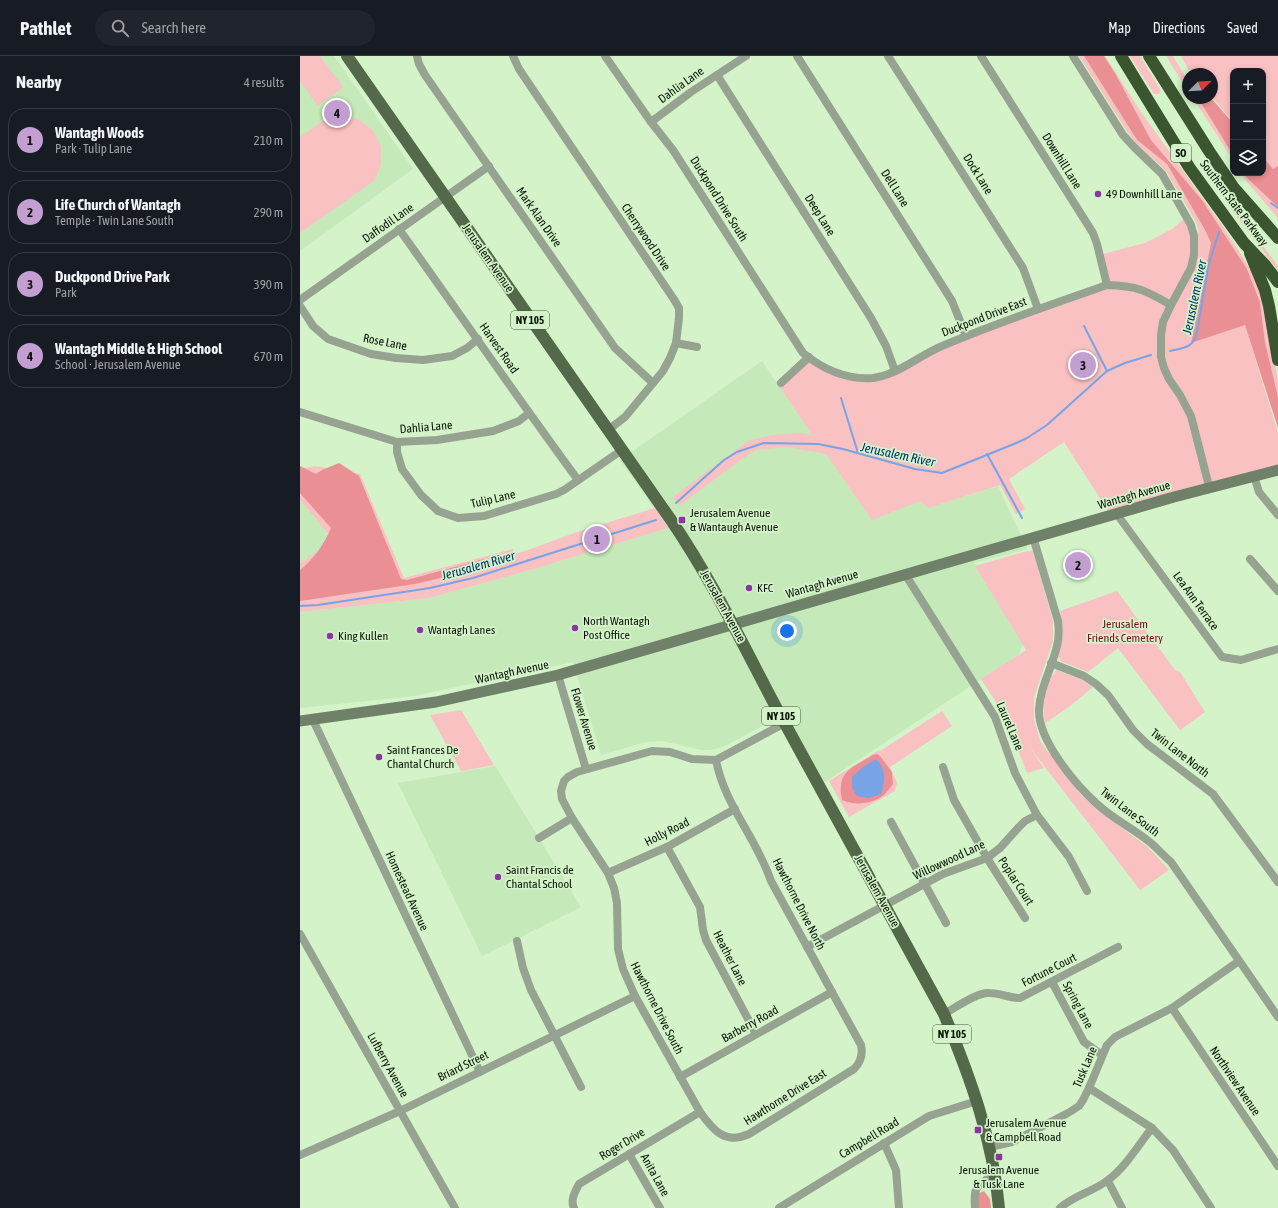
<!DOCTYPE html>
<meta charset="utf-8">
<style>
body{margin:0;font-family:"Asap Condensed",sans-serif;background:#20242c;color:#f1f3f6}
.controls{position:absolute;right:12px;top:12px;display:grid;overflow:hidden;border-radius:8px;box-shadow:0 2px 6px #0003}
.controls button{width:36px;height:36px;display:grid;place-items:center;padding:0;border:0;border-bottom:1px solid #363941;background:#171b24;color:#f1f3f6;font:20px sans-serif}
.compass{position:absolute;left:882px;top:12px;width:36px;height:36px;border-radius:50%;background:#171b24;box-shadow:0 2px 6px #0003;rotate:66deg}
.you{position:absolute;left:487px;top:575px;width:14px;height:14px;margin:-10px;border:3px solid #fff;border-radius:50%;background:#1a73e8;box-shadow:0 0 0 6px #1a73e833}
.badge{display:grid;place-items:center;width:26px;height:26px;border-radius:50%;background:#c29ed1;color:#111;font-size:13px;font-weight:700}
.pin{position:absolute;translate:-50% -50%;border:2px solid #fff;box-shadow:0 1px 4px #0006}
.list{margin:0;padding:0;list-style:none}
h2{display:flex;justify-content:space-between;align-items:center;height:52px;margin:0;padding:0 16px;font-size:17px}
h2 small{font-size:13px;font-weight:400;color:#9ea1a6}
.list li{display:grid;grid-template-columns:26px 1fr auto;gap:12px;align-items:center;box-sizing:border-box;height:64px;margin:0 8px 8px;padding:0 8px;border:1px solid #363941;border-radius:16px}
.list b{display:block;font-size:15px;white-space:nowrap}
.list p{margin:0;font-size:13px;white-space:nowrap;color:#9ea1a6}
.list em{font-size:13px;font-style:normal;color:#9ea1a6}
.icon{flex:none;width:22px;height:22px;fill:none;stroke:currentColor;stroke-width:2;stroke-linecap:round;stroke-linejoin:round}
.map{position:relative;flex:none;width:978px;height:1152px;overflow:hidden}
header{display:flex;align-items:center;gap:24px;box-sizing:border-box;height:56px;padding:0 20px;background:#171b24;border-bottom:1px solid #363941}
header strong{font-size:19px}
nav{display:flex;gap:22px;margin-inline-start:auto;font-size:14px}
.search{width:280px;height:36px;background:#20242c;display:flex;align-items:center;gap:10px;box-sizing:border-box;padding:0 14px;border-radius:22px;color:#9ea1a6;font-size:15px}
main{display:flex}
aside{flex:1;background:#171b24}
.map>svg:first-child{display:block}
.built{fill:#c6e9b9}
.green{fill:#f9c1c2}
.forest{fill:#ea9094}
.water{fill:#76a4e6}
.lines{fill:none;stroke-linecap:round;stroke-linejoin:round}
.stream{stroke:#76a4e6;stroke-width:2}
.minor{stroke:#96a391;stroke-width:8}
.secondary{stroke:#6f8168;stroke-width:11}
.primary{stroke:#53694a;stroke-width:12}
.motorway{stroke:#3b5531;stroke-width:12}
.poi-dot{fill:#8935a4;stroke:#d4f3c9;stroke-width:1.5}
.labels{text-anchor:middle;stroke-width:3.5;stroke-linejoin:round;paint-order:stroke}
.shield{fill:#d4f3c9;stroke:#465740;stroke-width:1}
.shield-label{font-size:11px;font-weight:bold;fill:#091406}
.street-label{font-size:12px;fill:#091406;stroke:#d4f3c9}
.poi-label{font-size:12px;fill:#091406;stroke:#d4f3c9;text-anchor:start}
.park-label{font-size:12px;fill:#760822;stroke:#d4f3c9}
.water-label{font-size:13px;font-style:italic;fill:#03316b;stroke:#d4f3c9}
</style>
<header>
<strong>Pathlet</strong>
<div class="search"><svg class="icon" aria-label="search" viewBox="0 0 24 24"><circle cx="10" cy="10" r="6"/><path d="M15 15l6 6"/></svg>Search here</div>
<nav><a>Map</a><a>Directions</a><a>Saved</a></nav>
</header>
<main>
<aside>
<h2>Nearby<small>4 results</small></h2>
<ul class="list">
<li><span class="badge">1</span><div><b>Wantagh Woods</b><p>Park · Tulip Lane</p></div><em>210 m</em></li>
<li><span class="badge">2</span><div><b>Life Church of Wantagh</b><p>Temple · Twin Lane South</p></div><em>290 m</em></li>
<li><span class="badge">3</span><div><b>Duckpond Drive Park</b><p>Park</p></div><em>390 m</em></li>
<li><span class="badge">4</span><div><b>Wantagh Middle &amp; High School</b><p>School · Jerusalem Avenue</p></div><em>670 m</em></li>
</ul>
</aside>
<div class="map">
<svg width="978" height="1152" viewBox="0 0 978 1152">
<rect width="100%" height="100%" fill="#d4f3c9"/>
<g class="built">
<path d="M0 0H34L113 113 0 195Z"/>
<path d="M462 305 479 330 628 452 698 430 727 493 674 507 723 587 719 598 522 728 485 658 423 691 410 694H402L362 685 346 686 301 699 273 606 114 640 0 652V556L129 542 234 513 368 472 320 404Z"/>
<path d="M0 444 34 485 0 507Z"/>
<path d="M195 710 281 851 182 900 98 727Z"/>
</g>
<g class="green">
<path d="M0 0H20L43 31 18 50 0 25Z"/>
<path d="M779 0H784L837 84 867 108 905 174 944 265 978 377V409L808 455 764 386 709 423 725 453 716 458 700 429 628 452 620 445 572 464 526 398 487 391 456 394 443 402 379 450 373 441 448 385 471 379 503 377 513 380 479 330 509 303 534 318 577 322 637 293 806 229 799 199 845 187 872 173 886 161 900 178 896 166 866 115 837 88 828 77Z"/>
<path d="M804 0H805L841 56 924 172 955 220 966 250 978 325V341L965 286 960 246 947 213 902 144 851 84 815 17Z"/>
<path d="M830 0H840L861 35 859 38H854Z"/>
<path d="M866 0H873L888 25V35Z"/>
<path d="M881 0H978V113H973L963 101V15H933V66L912 41V18H892L888 13Z"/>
<path d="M893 42H898L933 99V104Z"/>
<path d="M45 59 61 65 74 76 81 91V108L75 124 0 177V81L30 60Z"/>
<path d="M900 103 932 148 978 210V215L933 156Z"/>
<path d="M941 117H944L947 122 978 151V162L947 126Z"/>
<path d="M15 410 60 418 104 522 213 493 214 498 225 495 277 476 355 452 368 472 234 513 129 542 0 556V507L34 485 0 444V413Z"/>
<path d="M727 495H733L753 565V585L734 641V663L740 685 782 740 801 757 848 791 869 814 840 834 728 689 744 712 727 717 711 675 716 673 700 652 681 623 726 594 675 510Z"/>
<path d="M817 535 875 614 880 616 905 656 880 674 818 592 788 616 760 605V603L758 601C763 584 764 573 760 555Z"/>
<path d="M756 614 780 623 793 631 769 651 745 667C742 646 745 637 752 618L754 619Z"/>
<path d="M161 654 194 709 161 715 130 659Z"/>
<path d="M642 655 652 670 590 711 597 727 595 735 549 761 529 725 579 694 580 695Z"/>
</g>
<g class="forest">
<path d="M784 0H804L815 17 851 84 902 144 947 213 960 246 965 286 978 341V372L945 269 891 287 911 187 905 174 867 108 837 84Z"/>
<path d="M898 42H911L933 67V99Z"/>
<path d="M963 101 973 113 978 110V151L947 122 944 117H963Z"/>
<path d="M39 407 59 420 101 523 107 524 184 503 195 509 115 528 0 545V514C13 504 25 487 31 472L0 437V410L16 418 22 414Z"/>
<path d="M577 698 580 700 592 716 593 728C590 731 588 735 585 738 574 748 555 750 542 744 536 715 552 712 573 699Z"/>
<path d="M684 1135 690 1143 691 1152H678L677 1138Z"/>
</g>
<path class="water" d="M576 703C587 714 585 725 581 738L568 742 557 740 552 731V721L563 711Z"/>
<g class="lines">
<g class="stream">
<path d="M971 147 978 152"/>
<path d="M784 270 807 315"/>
<path d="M870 295C884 292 893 292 897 277L908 211 919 176"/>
<path d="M541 342 558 397"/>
<path d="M687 398 722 462"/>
<path d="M376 447 424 404 437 396 464 387 518 388 543 393 615 413 642 417 714 388 727 382 747 369 807 315 825 307 851 299"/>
<path d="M0 550 18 549 130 532 173 522 356 464"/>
</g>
<g class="minor">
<path d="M117 0 119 8 125 19 315 292 353 327"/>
<path d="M213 0 219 13 375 245 379 252V262L376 287 370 302 363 315 330 355 325 361 308 374"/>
<path d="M305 0 351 66 373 94 503 297C524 314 547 324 573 322 598 319 620 299 642 290 696 267 752 248 807 229 837 230 845 234 871 249"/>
<path d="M497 0 652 245 666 280"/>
<path d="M588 0 723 212 738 253"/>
<path d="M681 0 793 177 797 188 807 229"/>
<path d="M773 0 823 79 834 91 862 118 891 169 894 180V199L891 212 871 249 863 266 861 279V301L864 312 869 323 880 339 891 360 909 430"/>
<path d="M417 19 571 262 586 290 595 315"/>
<path d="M351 66 391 36 446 0"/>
<path d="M99 173C159 257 217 341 278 424"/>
<path d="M0 244 189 110"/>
<path d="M0 250 13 270 28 283 71 298 96 302 123 304 152 300 167 292 178 283"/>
<path d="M376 287 397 291"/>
<path d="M481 327 509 301"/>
<path d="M0 356 97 386 137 384 193 375 219 365 229 357"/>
<path d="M97 386V396L102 413 121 439 138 455 158 462 184 460 256 438 264 434 322 394"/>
<path d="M954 420 959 436 978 459"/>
<path d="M816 457 922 601 941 604 978 593"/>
<path d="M733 481 758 565C759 573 759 582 757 590 752 612 740 631 739 654 738 684 775 728 797 748 813 763 834 773 851 787 858 793 864 800 871 806L978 961"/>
<path d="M950 503 978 535"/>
<path d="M605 518 695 661 715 717 737 759 769 801 787 835"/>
<path d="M751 607 784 620 796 628 808 639 833 674 847 688 913 738 978 826"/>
<path d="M258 619 286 713"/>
<path d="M13 664 180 1016"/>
<path d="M416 704C424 748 457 783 471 825L561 989C563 998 561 1006 554 1013L449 1078C425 1089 413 1074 400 1056L335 940 323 913 318 893 317 847 314 832 308 817 272 762 262 743 261 735 264 725 268 721 277 716 352 695 370 696 392 703 416 704 485 667"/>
<path d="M643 711 654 744 687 802 725 862"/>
<path d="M591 766 646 867"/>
<path d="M239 782 272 762"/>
<path d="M367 791 400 851 403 874 406 884 456 978"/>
<path d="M308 817 367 791 435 753"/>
<path d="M0 878 155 1152"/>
<path d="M217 885 223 912 231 934 281 1031"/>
<path d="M507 891 643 818 687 802 700 792 719 771 725 765 737 759"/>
<path d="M752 926 784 986 802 999"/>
<path d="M872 952 978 1110"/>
<path d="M644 958C655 952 677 936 689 937 700 937 709 942 720 942L818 891"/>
<path d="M380 1021 532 936"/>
<path d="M789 1032 852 1072 873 1094 911 1152"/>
<path d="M584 1087 596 1114 599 1152"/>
<path d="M690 1091 712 1086 768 1057 779 1050 783 1044 789 1032 807 989 815 981 872 952 939 905"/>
<path d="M329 1098 360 1152"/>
<path d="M0 1099 100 1055 335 940"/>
<path d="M808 1125 822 1152"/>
<path d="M274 1152C270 1144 275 1136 279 1128L400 1056"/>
<path d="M479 1152 629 1060 677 1045"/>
<path d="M675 1152C673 1128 678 1132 694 1117"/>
<path d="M760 1152C774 1139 793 1136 808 1124 825 1112 839 1088 852 1072"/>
</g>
<path class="secondary" d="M0 665 136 646 258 619 874 441 978 414"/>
<path class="primary" d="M47 0 371 464C412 524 443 589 477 653 532 755 589 856 644 958 670 1021 693 1083 699 1152"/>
<g class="motorway">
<path d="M821 0 889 111 944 187 965 209 978 226"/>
<path d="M849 0 909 95 934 132 978 182"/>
<path d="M950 197 965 234 969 250 978 304"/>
</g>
</g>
<g class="poi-dot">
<circle cx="798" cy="138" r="4"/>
<rect x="378" y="460" width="8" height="8" rx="2"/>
<circle cx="449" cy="532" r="4"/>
<circle cx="275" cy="572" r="4"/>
<circle cx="120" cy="574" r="4"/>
<circle cx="30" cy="580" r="4"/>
<circle cx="79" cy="701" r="4"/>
<circle cx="198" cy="821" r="4"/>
<rect x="674" y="1070" width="8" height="8" rx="2"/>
<rect x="695" y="1097" width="8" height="8" rx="2"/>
</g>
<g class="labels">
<g class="shield">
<rect x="871" y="88" width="20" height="18" rx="3"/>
<rect x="211" y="255" width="38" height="18" rx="3"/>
<rect x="462" y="651" width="38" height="18" rx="3"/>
<rect x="633" y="969" width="38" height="18" rx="3"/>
</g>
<g class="shield-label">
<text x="881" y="101">SO</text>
<text x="230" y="268">NY 105</text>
<text x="481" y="664">NY 105</text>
<text x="652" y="982">NY 105</text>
</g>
<g class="street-label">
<text transform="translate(381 29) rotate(-36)" y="4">Dahlia Lane</text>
<text transform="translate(762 105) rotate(58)" y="4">Downhill Lane</text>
<text transform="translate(678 118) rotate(58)" y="4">Dock Lane</text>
<text transform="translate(595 132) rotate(58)" y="4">Dell Lane</text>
<text transform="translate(419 143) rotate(58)" y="4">Duckpond Drive South</text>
<text transform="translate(934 147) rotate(53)" y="4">Southern State Parkway</text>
<text transform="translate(520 159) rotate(58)" y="4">Deep Lane</text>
<text transform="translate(239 161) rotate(55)" y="4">Mark Alan Drive</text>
<text transform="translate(88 167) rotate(-35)" y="4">Daffodil Lane</text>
<text transform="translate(346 181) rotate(56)" y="4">Cherrywood Drive</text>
<text transform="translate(188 202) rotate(55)" y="4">Jerusalem Avenue</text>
<text transform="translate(684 261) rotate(-21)" y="4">Duckpond Drive East</text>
<text transform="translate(85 286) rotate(11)" y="4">Rose Lane</text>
<text transform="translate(199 292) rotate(55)" y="4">Harvest Road</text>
<text transform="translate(126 371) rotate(-5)" y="4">Dahlia Lane</text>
<text transform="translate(834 439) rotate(-16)" y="4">Wantagh Avenue</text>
<text transform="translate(193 443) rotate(-13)" y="4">Tulip Lane</text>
<text transform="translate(522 528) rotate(-16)" y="4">Wantagh Avenue</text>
<text transform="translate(896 545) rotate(54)" y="4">Lea Ann Terrace</text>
<text transform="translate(423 550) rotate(61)" y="4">Jerusalem Avenue</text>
<text transform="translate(212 616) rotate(-12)" y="4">Wantagh Avenue</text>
<text transform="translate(284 663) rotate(73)" y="4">Flower Avenue</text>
<text transform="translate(710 670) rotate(67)" y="4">Laurel Lane</text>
<text transform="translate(880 697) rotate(38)" y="4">Twin Lane North</text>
<text transform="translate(830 756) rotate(38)" y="4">Twin Lane South</text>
<text transform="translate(367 776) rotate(-27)" y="4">Holly Road</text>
<text transform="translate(649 804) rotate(-25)" y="4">Willowwood Lane</text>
<text transform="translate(716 825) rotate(57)" y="4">Poplar Court</text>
<text transform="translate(107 835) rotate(65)" y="4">Homestead Avenue</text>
<text transform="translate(577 835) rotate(61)" y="4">Jerusalem Avenue</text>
<text transform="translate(499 848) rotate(63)" y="4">Hawthorne Drive North</text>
<text transform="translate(430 902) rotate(63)" y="4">Heather Lane</text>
<text transform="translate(749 914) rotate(-27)" y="4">Fortune Court</text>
<text transform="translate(778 949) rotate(62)" y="4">Spring Lane</text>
<text transform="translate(357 952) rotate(63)" y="4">Hawthorne Drive South</text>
<text transform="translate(450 968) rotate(-29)" y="4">Barberry Road</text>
<text transform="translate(88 1009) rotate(61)" y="4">Lufberry Avenue</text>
<text transform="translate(163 1010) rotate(-26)" y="4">Briard Street</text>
<text transform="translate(785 1011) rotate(-67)" y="4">Tusk Lane</text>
<text transform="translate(935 1025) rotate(56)" y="4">Northview Avenue</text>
<text transform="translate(485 1041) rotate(-32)" y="4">Hawthorne Drive East</text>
<text transform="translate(569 1082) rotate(-31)" y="4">Campbell Road</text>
<text transform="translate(322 1088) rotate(-31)" y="4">Roger Drive</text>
<text transform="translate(355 1119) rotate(61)" y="4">Anita Lane</text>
</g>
<g class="poi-label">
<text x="806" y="142">49 Downhill Lane</text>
<text x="390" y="461">Jerusalem Avenue<tspan x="390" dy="14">&amp; Wantaugh Avenue</tspan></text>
<text x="457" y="536">KFC</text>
<text x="283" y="569">North Wantagh<tspan x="283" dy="14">Post Office</tspan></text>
<text x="128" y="578">Wantagh Lanes</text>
<text x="38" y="584">King Kullen</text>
<text x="87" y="698">Saint Frances De<tspan x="87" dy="14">Chantal Church</tspan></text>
<text x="206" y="818">Saint Francis de<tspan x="206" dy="14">Chantal School</tspan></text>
<text x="686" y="1071">Jerusalem Avenue<tspan x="686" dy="14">&amp; Campbell Road</tspan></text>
<text x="699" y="1118" text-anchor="middle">Jerusalem Avenue<tspan x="699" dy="14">&amp; Tusk Lane</tspan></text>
</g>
<g class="park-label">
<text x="825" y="572">Jerusalem<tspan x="825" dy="14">Friends Cemetery</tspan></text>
</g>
<g class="water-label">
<text transform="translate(894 241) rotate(-78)" y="5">Jerusalem River</text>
<text transform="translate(598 398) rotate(12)" y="5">Jerusalem River</text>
<text transform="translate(178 509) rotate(-16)" y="5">Jerusalem River</text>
</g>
</g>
</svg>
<div class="controls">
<button>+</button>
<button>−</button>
<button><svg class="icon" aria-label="layers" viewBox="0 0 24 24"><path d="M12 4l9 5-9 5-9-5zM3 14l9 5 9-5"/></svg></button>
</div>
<svg class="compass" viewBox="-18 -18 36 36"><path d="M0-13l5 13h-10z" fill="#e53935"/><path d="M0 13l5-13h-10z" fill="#9ea1a6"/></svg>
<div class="you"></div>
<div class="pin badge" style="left:297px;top:483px">1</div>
<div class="pin badge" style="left:778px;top:509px">2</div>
<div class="pin badge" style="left:783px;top:309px">3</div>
<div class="pin badge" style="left:37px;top:57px">4</div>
</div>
</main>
